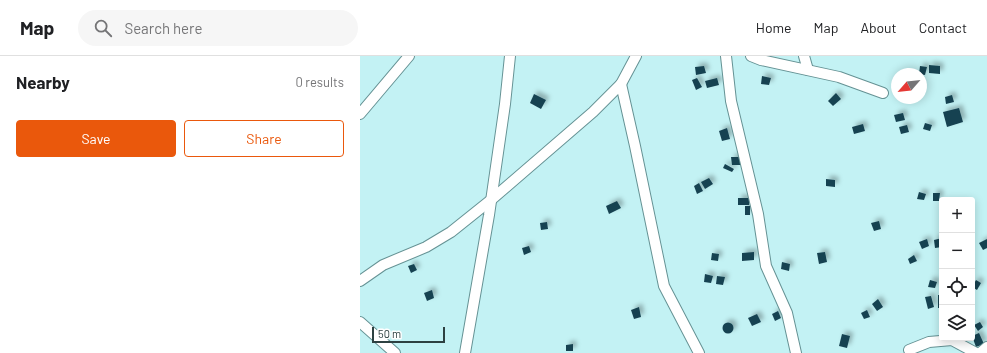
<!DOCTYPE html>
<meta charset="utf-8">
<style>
body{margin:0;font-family:Barlow,sans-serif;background:#f6f6f6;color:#202124}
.controls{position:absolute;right:12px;bottom:12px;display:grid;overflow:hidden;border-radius:4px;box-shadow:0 2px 10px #0003}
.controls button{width:36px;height:36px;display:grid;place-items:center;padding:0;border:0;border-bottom:1px solid #e0e0e0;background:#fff;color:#202124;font:20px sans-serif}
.compass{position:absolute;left:531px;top:12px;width:36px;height:36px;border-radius:50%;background:#fff;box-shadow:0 2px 10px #0003;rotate:242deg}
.scale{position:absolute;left:12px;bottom:10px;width:73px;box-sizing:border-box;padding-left:4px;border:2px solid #2d4141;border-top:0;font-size:11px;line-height:14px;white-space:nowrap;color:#2d4141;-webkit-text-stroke:3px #fff;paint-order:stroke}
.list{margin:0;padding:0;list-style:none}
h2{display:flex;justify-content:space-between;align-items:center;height:52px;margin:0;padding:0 16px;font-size:17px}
h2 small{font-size:13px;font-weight:400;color:#757577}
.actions{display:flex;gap:8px;padding:12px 16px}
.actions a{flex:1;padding:9px 0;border:1px solid #ea580c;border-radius:4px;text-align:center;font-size:14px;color:#ea580c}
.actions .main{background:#ea580c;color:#fff}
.icon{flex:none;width:22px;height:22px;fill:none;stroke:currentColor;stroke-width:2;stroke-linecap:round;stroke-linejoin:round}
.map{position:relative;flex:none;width:627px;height:297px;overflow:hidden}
header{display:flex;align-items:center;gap:24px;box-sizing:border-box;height:56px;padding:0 20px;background:#fff;border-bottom:1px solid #e0e0e0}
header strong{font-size:19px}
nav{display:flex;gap:22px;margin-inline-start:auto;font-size:14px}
.search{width:280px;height:36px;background:#f6f6f6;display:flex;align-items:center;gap:10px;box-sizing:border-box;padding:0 14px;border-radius:22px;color:#757577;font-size:15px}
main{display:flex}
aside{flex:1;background:#fff}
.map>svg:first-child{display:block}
.building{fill:#174251;filter:url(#shadow)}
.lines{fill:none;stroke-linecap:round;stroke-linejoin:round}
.minor-casing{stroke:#659294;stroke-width:12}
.minor{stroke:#fff;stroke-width:10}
</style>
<header>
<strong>Map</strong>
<div class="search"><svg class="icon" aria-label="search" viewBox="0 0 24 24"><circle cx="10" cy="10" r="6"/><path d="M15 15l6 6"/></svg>Search here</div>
<nav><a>Home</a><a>Map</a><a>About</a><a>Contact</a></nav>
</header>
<main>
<aside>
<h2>Nearby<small>0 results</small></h2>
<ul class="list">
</ul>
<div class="actions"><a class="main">Save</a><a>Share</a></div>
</aside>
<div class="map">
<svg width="627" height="297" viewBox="0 0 627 297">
<defs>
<filter id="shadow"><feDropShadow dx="3.5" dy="-3.5" stdDeviation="2" flood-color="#0004"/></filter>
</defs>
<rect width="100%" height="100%" fill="#c3f2f4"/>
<g class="building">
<path d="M569 9 580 10V18L569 17Z"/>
<path d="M344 10 346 17 336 19 335 11Z"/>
<path d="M560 10 567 11 565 19 559 18Z"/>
<path d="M402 20 411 22 409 29 401 28Z"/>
<path d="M337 22 342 31 336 34 332 24Z"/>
<path d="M357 22 359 29 347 32 345 25Z"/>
<path d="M476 37 481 43 473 50 468 45Z"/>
<path d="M174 38 186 44 181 53 170 47Z"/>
<path d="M592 39 594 46 586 48 585 41Z"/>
<path d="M599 52 603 66 587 71 583 56Z"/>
<path d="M543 57 545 64 536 66 534 59Z"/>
<path d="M565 67 572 69 570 75 563 73Z"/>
<path d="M503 68 505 75 494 78 492 71Z"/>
<path d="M547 69 549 76 541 78 539 71Z"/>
<path d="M367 72 370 83 362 85 359 75Z"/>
<path d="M371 101H380L381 109H372Z"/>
<path d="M365 108 374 113 372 116 363 112Z"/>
<path d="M349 122 353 128 345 133 341 126Z"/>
<path d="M466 123 475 124V131L466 130Z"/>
<path d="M339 127 343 135 337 138 334 130Z"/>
<path d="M559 136 566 138 564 144 557 143Z"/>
<path d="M573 137H580L579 145H573Z"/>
<rect x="378" y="142" width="11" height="7"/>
<path d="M257 145 261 152 249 158 246 150Z"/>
<rect x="385" y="150" width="5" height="9"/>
<path d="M519 165 521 173 514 175 511 167Z"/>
<path d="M187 166 188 173 181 174 180 167Z"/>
<path d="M582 182V191L575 192 574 184Z"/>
<path d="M567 183 569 190 562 193 559 186Z"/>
<path d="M627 183V192L623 194 619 187Z"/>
<path d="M169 190 171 196 164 199 162 192Z"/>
<path d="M394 196V204L382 205V197Z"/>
<path d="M465 196 467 206 459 208 457 197Z"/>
<path d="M352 197 359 198 358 205 351 204Z"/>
<path d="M554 199 557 205 550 208 548 203Z"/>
<path d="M422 206 430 208 429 215 421 213Z"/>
<path d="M54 208 57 214 51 217 48 210Z"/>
<path d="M345 218 353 220 351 227 344 226Z"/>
<path d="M357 220 365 221 363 229 356 228Z"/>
<path d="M570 224 577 226 575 232 568 231Z"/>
<path d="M616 224 621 227 617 234 612 231Z"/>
<path d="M72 234 74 242 67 245 64 237Z"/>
<rect x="578" y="239" width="4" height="13"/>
<path d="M571 240 574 251 568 253 565 241Z"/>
<path d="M518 243 523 251 517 255 512 248Z"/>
<path d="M279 251 281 261 274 263 271 254Z"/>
<path d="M507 254 510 261 504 263 501 257Z"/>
<path d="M418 255 421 262 415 265 412 258Z"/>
<path d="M397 258 401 266 392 270 388 262Z"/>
<path d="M620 266 623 271 618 275 614 269Z"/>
<circle cx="368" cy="272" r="5.5"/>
<path d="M619 277 624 288 616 291 612 280Z"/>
<path d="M482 278 490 280 487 292 479 290Z"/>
<path d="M213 288V295H206V289Z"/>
</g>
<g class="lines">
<g class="minor-casing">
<g id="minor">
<path d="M366 0 371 45 398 158 406 210 427 257 436 297"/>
<path d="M391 0 401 4 479 21 523 37"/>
<path d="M444 0 448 14"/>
<path d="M261 28 275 90 304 230 339 297"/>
<path d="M0 58 49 0"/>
<path d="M0 225 23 209 66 191 91 176 131 144 233 56 261 28 276 0"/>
<path d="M0 266 35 297"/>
<path d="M549 294 569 286 592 284 616 297"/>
<path d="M105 297 129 159 145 48 150 0"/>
<path d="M620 297 627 291"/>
</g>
</g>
<use href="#minor" class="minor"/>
</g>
</svg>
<div class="controls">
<button>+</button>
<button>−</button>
<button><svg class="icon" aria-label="locate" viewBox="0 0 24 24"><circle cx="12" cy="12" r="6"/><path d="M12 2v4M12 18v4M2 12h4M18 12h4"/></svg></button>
<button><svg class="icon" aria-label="layers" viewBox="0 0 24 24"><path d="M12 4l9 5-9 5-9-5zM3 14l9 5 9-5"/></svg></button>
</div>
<svg class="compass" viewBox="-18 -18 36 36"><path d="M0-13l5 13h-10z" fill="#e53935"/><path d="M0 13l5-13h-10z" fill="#757577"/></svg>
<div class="scale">50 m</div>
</div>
</main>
